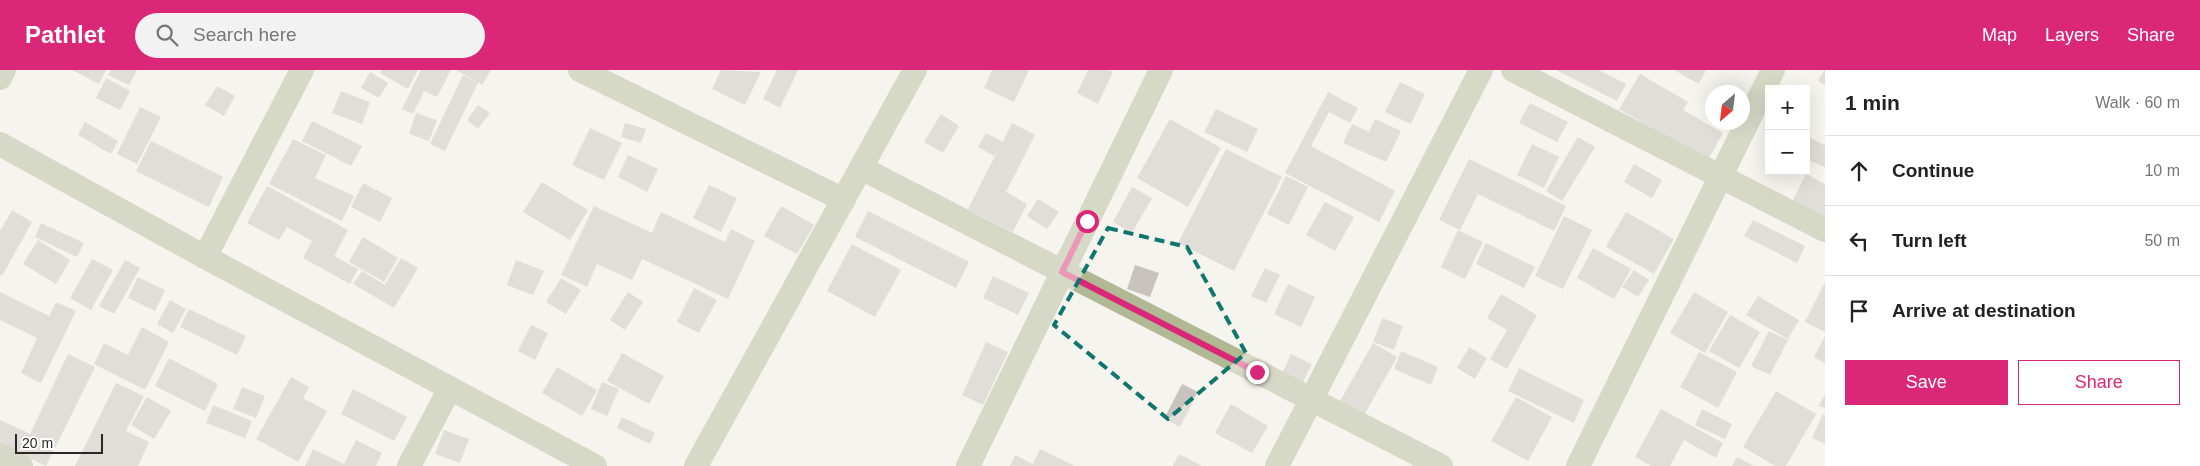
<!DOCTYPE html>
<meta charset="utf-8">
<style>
body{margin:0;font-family:Arial,sans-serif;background:#f2f2f2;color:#222}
.controls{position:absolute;right:15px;top:15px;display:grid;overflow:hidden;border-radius:0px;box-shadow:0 5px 20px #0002}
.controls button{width:45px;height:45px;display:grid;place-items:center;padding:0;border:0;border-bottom:1px solid #e0e0e0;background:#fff;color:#222;font:25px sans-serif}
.compass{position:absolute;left:1705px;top:15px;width:45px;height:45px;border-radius:50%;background:#fff;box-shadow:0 5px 20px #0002;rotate:208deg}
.scale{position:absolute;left:15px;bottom:12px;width:88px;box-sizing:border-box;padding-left:5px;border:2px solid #292826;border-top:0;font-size:14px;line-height:18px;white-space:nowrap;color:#292826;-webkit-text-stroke:4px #fff;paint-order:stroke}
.stop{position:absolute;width:15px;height:15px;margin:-11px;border:4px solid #db2777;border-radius:50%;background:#fff}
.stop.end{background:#db2777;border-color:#fff;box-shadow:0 1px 5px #0008}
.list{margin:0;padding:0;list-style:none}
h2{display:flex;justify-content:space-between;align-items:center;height:65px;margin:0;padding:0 20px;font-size:21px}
h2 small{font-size:16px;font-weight:400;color:#767676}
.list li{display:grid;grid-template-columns:32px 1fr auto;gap:15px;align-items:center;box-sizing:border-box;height:70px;padding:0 20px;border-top:1px solid #e0e0e0}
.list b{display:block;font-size:19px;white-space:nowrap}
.list em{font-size:16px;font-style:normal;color:#767676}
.actions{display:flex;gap:10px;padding:15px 20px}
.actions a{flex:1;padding:11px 0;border:1px solid #db2777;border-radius:0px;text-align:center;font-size:18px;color:#db2777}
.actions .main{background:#db2777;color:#fff}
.icon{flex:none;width:28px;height:28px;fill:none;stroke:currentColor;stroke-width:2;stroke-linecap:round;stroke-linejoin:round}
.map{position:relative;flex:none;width:1825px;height:396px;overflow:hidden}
header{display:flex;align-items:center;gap:30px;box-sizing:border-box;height:70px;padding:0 25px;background:#db2777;color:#fff}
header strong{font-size:24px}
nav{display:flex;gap:28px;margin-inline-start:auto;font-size:18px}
.search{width:350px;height:45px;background:#f2f2f2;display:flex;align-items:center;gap:12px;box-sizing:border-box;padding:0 18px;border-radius:28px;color:#767676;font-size:19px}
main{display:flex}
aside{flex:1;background:#fff}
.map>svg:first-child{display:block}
.building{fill:#c8c3bf}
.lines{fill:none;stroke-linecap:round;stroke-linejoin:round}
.street{stroke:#b0b894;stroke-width:24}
.route{stroke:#db2777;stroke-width:6}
.marked{fill:none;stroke:#0f766e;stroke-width:4;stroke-dasharray:10 6;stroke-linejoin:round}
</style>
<header>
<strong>Pathlet</strong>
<div class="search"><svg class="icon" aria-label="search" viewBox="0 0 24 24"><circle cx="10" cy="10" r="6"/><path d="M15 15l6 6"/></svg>Search here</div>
<nav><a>Map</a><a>Layers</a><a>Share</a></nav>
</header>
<main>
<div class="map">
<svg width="1825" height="396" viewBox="0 0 1825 396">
<rect width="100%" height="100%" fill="#f6f4ee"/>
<g class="building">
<path d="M72 0H106L99 14Z"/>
<path d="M111 0H137L129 15 108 5Z"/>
<path d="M382 0H418L408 19 380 3Z"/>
<path d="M421 0H451L437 27 424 21 413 44 402 39Z"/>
<path d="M456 0H491L482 15Z"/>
<path d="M721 0 761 2 745 35 712 19Z"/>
<path d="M777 0H798L780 38 763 29Z"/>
<path d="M992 0H1029L1014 32 984 18Z"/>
<path d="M1088 0H1109L1113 2 1098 34 1077 23Z"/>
<path d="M1556 0H1599L1626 14 1617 31Z"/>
<path d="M1674 0H1706L1699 14Z"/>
<path d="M1824 0H1825V15L1818 11Z"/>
<path d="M370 2 388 13 379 28 361 18Z"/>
<path d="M1640 4 1688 32 1683 40 1723 63 1708 90 1619 39Z"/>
<path d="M463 5 478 13 445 81 430 74Z"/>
<path d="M106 8 130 21 120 40 96 28Z"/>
<path d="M1400 12 1425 24 1411 54 1385 42Z"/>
<path d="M217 16 235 26 224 46 205 35Z"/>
<path d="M341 21 370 32 362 54 332 43Z"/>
<path d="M1328 22 1358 38 1350 53 1329 42 1311 76 1395 121 1379 152 1285 103Z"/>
<path d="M1530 33 1568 52 1557 72 1519 53Z"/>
<path d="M478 35 490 43 478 59 467 50Z"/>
<path d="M140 37 161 47 137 94 117 84Z"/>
<path d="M1216 39 1258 59 1247 82 1204 62Z"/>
<path d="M416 43 437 50 429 71 409 64Z"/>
<path d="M941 44 959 56 943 83 924 72Z"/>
<path d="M1170 49 1221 78 1188 137 1137 108Z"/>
<path d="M1375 49 1401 61 1386 92 1343 73 1352 54 1369 62Z"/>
<path d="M312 51 362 76 351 96 302 71Z"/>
<path d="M85 52 118 71 111 84 78 65Z"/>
<path d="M625 53 646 59 641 73 621 67Z"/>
<path d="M1012 53 1035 65 1006 122 1027 134 1013 162 968 139 1000 76 994 86 978 77 986 63 1003 72Z"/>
<path d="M590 58 622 73 604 110 572 95Z"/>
<path d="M1806 66 1825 75V97L1806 89Z"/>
<path d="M1578 67 1595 77 1562 131 1546 121Z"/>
<path d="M293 69 326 85 315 108 354 126 342 151 269 114Z"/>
<path d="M151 71 223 107 209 137 136 101Z"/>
<path d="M1532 74 1559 87 1544 118 1517 105Z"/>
<path d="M1226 79 1282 107 1234 201 1178 173Z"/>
<path d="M628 85 658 99 647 122 618 107Z"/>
<path d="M1469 89 1566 136 1554 161 1478 124 1460 160 1439 150Z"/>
<path d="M1634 94 1662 110 1652 128 1624 112Z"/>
<path d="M1806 104 1825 114V154L1790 136Z"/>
<path d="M1286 106 1308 117 1289 155 1267 144Z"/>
<path d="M542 112 588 140 570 170 523 142Z"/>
<path d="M363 113 392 128 380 152 351 137Z"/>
<path d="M709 115 737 128 721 162 693 148Z"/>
<path d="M267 116 348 160 334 186 358 199 350 214 303 188 312 171 287 157 279 170 247 153Z"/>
<path d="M1132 117 1152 128 1132 163 1113 152Z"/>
<path d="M1038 129 1059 142 1047 159 1027 146Z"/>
<path d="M1325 132 1354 147 1335 181 1306 165Z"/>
<path d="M594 136 652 163 661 142 725 172 731 159 755 171 728 229 642 189 632 210 597 194 587 217 561 205Z"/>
<path d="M781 136 814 155 797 184 764 166Z"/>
<path d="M12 140 32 152 2 206 0 205V161Z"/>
<path d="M868 141 969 192 956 218 855 167Z"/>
<path d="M1626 142 1674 169 1654 204 1606 177Z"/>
<path d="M1564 146 1592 160 1563 219 1535 206Z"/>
<path d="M1753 150 1805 176 1797 193 1744 166Z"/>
<path d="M41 153 84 173 77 187 35 167Z"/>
<path d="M1458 160 1483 172 1465 209 1441 197Z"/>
<path d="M363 167 398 188 384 212 349 192Z"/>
<path d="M38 170 70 190 56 214 23 194Z"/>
<path d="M1486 173 1535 197 1524 218 1476 194Z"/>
<path d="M852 174 901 200 875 247 827 221Z"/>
<path d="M1593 178 1631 199 1614 229 1577 208Z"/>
<path d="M401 188 418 198 394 238 353 214 362 201 385 215Z"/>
<path d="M92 189 113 200 91 240 70 228Z"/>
<path d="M125 190 140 198 114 244 99 236Z"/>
<path d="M516 190 544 201 533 225 507 215Z"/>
<path d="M1135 195 1159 203 1150 227 1127 219Z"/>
<path d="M1265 198 1280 205 1266 233 1251 226Z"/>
<path d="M1634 200 1649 210 1638 227 1622 217Z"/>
<path d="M993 206 1029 223 1018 245 983 228Z"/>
<path d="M138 207 165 220 155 241 128 228Z"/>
<path d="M561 208 581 220 566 244 546 232Z"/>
<path d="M1825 212V262L1805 252Z"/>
<path d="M1288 214 1315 227 1301 257 1274 244Z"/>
<path d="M694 218 717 230 699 263 677 252Z"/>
<path d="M0 222 49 246 56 232 76 241 41 313 21 303 37 268 0 250Z"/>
<path d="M628 222 643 232 625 260 610 250Z"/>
<path d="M1694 222 1728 242 1705 283 1670 263Z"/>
<path d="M1501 224 1537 245 1507 299 1490 289 1507 260 1487 248Z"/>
<path d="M1758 226 1799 250 1788 269 1746 245Z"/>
<path d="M170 230 186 239 173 263 157 254Z"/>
<path d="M189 239 246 266 237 285 180 257Z"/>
<path d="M1730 245 1760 262 1739 298 1709 281Z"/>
<path d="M1382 248 1403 256 1394 280 1373 272Z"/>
<path d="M531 255 548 263 535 290 518 281Z"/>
<path d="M142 257 169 272 145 320 94 294 104 273 128 285Z"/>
<path d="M1769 261 1788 270 1770 305 1751 296Z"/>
<path d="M1825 266V293L1814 287Z"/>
<path d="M986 272 1008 282 983 335 962 325Z"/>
<path d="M1373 273 1397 287 1363 347 1339 333Z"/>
<path d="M1469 277 1487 288 1475 309 1457 298Z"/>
<path d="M1401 281 1438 297 1431 315 1394 299Z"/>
<path d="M1699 282 1737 302 1718 338 1680 317Z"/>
<path d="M622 283 664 306 649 334 607 311Z"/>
<path d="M68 284 95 297 46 396 0 374V350L30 364Z"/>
<path d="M1291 284 1312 294 1302 314 1282 304Z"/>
<path d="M169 288 218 314 205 341 155 316Z"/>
<path d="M557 297 597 320 582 346 542 323Z"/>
<path d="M1519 298 1584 330 1574 353 1508 321Z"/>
<path d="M291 307 309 317 303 328 327 341 298 392 256 369Z"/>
<path d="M602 312 619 319 607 346 591 339Z"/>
<path d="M116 313 144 326 126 361 149 372 138 396H75Z"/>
<path d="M1182 314 1198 322 1180 357 1164 349Z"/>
<path d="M242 317 265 326 256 348 233 339Z"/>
<path d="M353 319 407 347 394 371 341 344Z"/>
<path d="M1776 321 1816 344 1786 396H1775L1743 377Z"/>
<path d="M1825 324V338L1819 336Z"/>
<path d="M147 327 171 341 154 369 131 355Z"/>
<path d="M1516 327 1552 347 1528 391 1491 371Z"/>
<path d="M1231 334 1268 356 1252 383 1215 363Z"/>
<path d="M213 335 252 351 245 368 206 353Z"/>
<path d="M1661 339 1723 373 1716 388 1684 370 1670 396H1651L1635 387Z"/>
<path d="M1702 339 1732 354 1725 369 1695 355Z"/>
<path d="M1823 344 1825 345V374L1812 368Z"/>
<path d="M622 347 655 363 650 374 617 358Z"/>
<path d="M444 360 469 369 460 393 435 384Z"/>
<path d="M356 370 382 383 376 396H305L313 379 344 394Z"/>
<path d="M1040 379 1075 396H1010L1015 385 1033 394Z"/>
<path d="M1179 384 1202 396H1173Z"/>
<path d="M1737 387 1754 396H1732Z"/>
</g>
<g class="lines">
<g class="street">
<path d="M580 0 844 130"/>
<path d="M1513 0 1825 160"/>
<path d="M0 8 4 0"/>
<path d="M0 74 205 187 595 396"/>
<path d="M861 98 1441 396"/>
<path d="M205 187 302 0"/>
<path d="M0 385 21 396"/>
<path d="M409 396 450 318"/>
<path d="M696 396 915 0"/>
<path d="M968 396 1161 0"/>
<path d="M1277 396 1481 0"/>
<path d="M1578 396 1773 0"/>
</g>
</g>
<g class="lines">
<path class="route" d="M1087 151 1062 202 1257 302"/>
</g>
<path d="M0 0H1825V396H0ZM1108 158 1187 177 1246 283 1168 349 1054 255Z" fill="#f6f4ee" fill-opacity=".55" fill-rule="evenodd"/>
<path class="marked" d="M1108 158 1187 177 1246 283 1168 349 1054 255Z"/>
</svg>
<div class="controls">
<button>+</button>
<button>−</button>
</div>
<svg class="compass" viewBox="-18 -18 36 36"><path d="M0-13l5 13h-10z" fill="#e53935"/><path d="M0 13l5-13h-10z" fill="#767676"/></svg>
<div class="scale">20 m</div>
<div class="stop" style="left:1087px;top:151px"></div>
<div class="stop end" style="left:1257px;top:302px"></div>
</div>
<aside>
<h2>1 min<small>Walk · 60 m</small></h2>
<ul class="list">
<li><svg class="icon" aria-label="ahead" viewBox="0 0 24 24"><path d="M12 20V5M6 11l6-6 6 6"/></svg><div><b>Continue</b></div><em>10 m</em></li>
<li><svg class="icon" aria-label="left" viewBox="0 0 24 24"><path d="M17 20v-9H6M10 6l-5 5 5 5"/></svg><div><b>Turn left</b></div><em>50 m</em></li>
<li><svg class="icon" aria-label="arrive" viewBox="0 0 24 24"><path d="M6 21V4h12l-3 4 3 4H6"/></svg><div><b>Arrive at destination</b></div></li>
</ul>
<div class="actions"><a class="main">Save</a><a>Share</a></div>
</aside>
</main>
